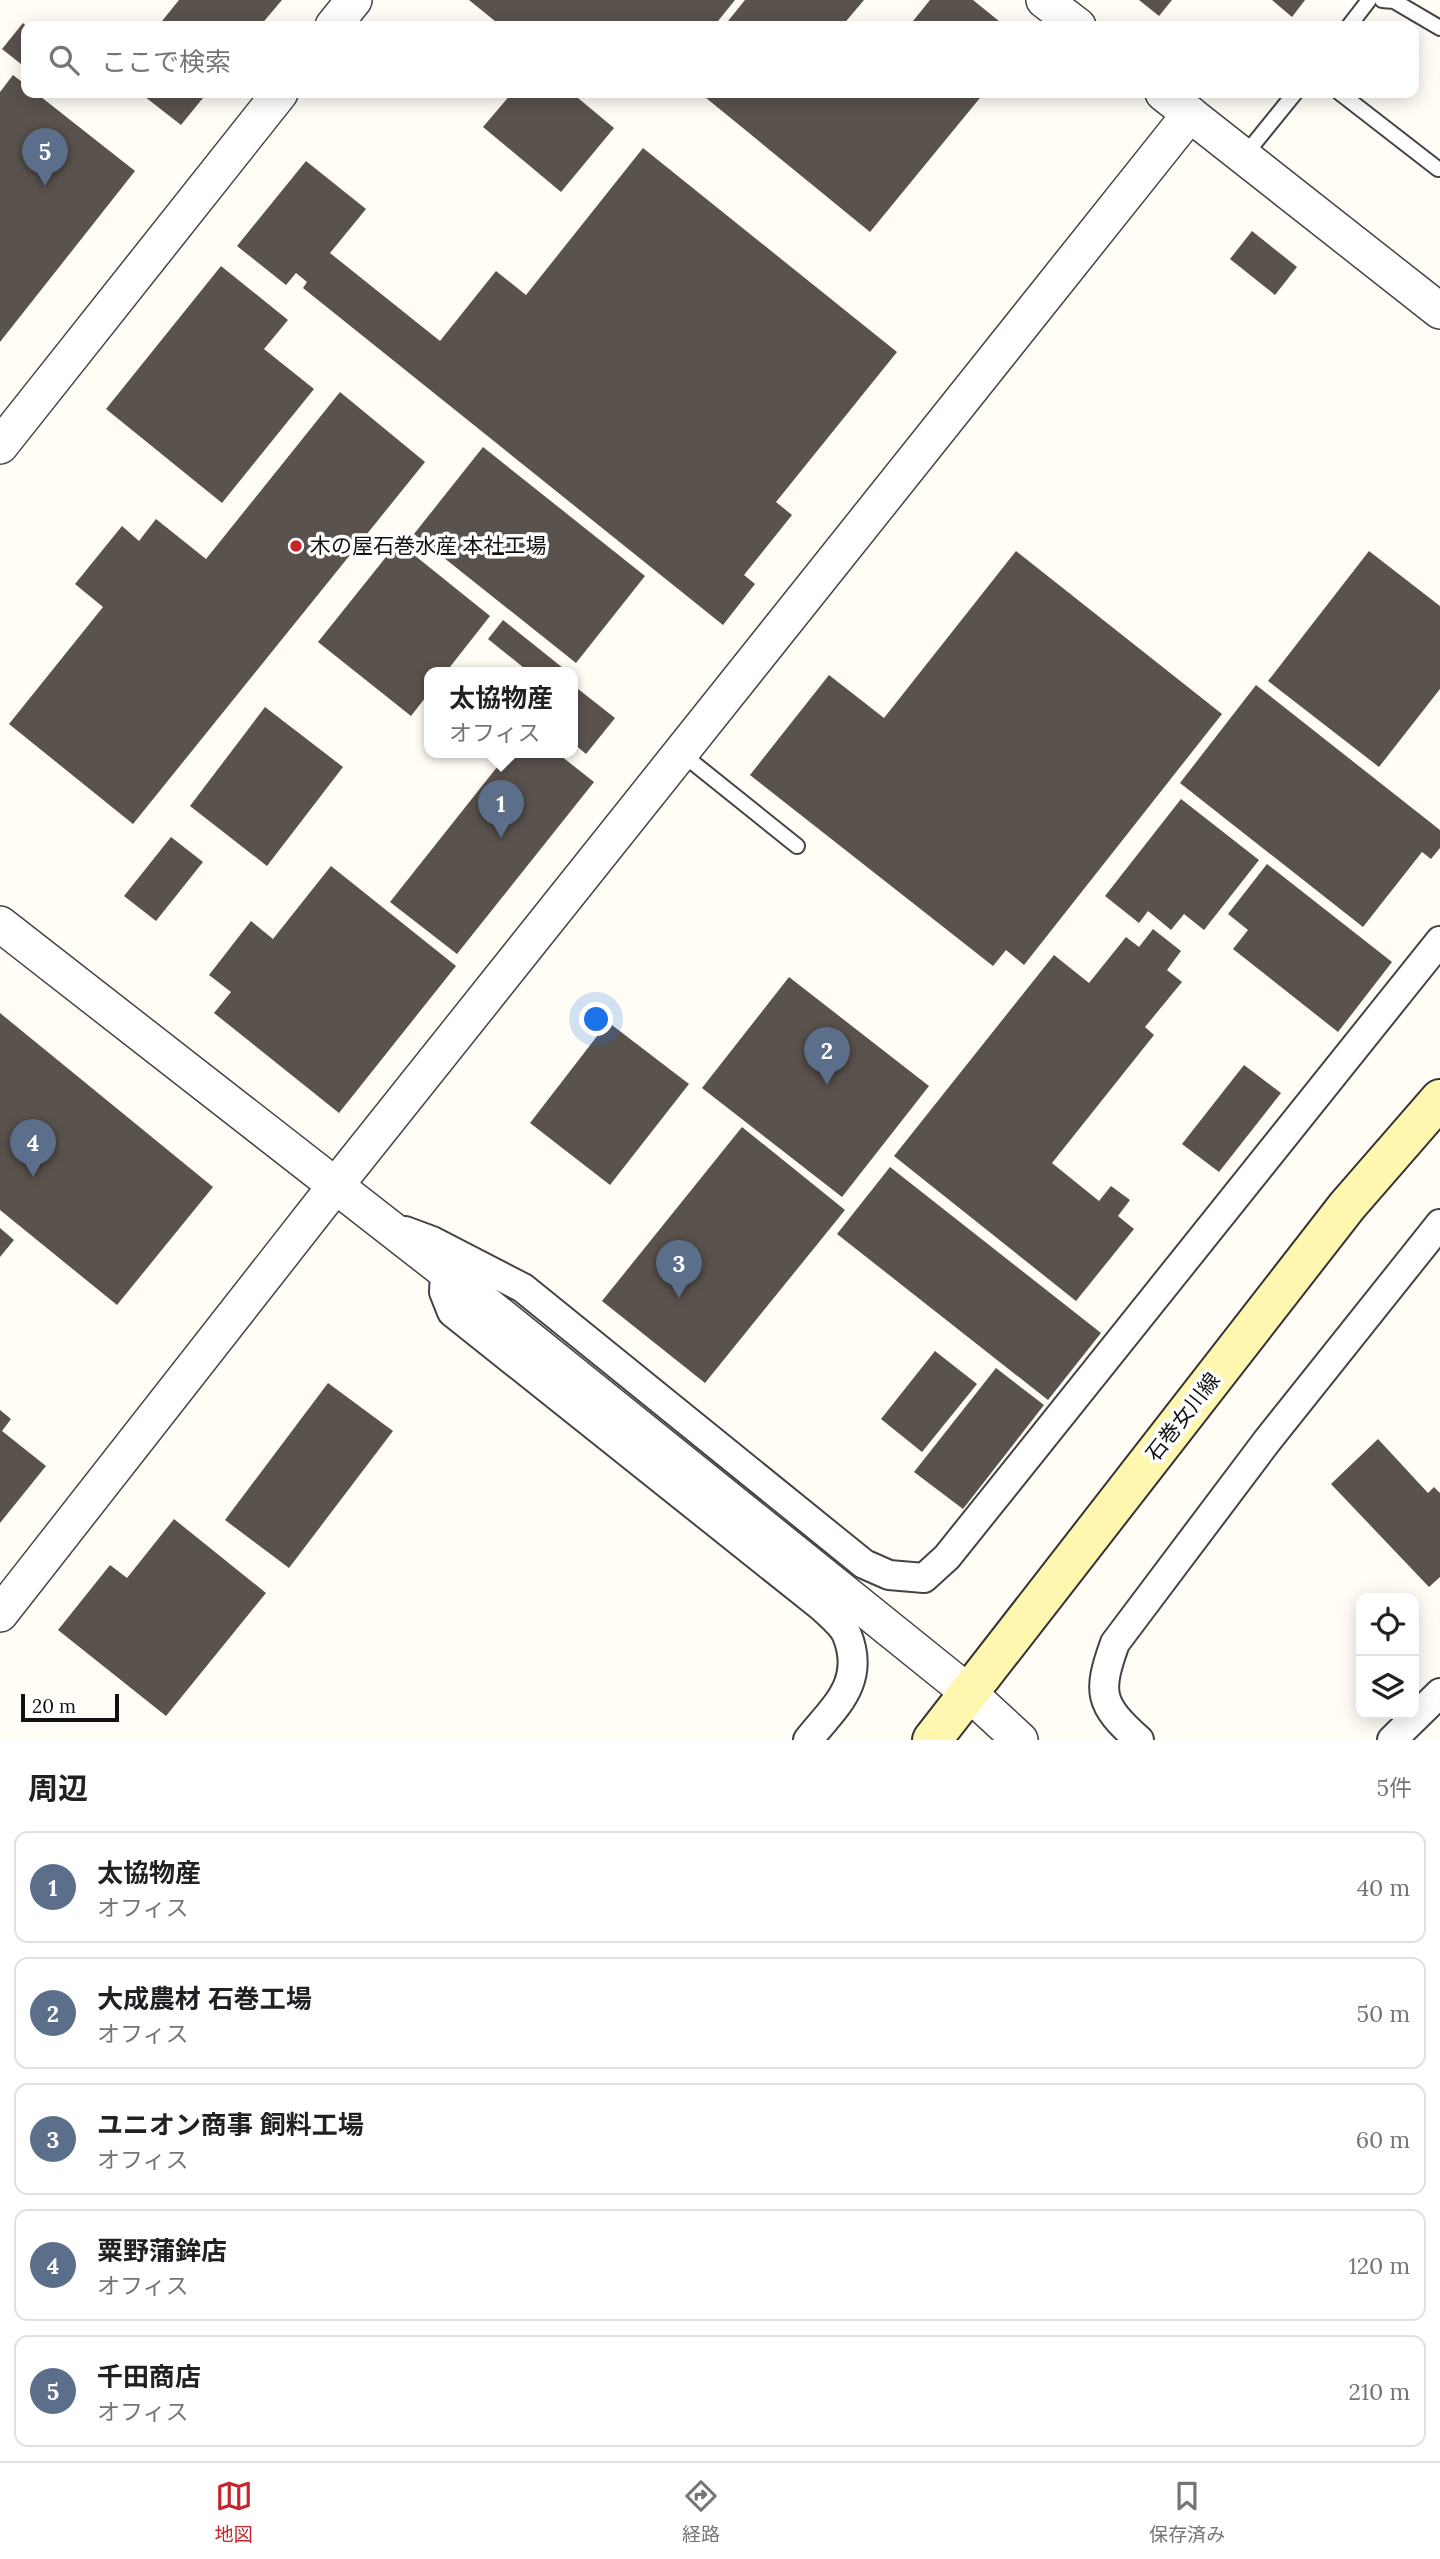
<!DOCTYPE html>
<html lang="ja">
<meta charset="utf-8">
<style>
body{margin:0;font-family:Lora,"Noto Sans JP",serif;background:#f2f2f2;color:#202124}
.controls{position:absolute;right:21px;bottom:21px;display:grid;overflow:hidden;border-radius:14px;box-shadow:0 4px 18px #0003}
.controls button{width:63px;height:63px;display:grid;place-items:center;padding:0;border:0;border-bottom:2px solid #e0e0e0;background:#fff;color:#202124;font:35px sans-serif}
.scale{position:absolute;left:21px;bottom:18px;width:98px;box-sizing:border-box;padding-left:7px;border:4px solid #111;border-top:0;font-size:19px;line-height:24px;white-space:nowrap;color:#111;-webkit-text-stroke:5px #fff;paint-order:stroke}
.you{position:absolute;left:597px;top:1020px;width:24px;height:24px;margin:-18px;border:5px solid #fff;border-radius:50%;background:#1a73e8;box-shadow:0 0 0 10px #1a73e833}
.badge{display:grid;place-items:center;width:46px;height:46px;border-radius:50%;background:#c4262e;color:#fff;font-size:23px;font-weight:700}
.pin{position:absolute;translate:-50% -58px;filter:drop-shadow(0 2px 4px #0008)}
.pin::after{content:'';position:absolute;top:37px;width:24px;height:21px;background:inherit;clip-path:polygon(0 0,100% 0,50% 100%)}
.popup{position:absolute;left:424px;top:667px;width:154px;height:91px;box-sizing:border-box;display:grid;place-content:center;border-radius:14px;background:#fff;filter:drop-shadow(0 2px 5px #0005);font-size:23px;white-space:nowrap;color:#757577}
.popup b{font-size:26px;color:#202124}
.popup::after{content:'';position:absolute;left:50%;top:100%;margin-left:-14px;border:14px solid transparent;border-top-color:#fff}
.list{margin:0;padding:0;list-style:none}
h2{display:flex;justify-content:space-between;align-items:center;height:91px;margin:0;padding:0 28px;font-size:30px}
h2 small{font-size:23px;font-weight:400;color:#757577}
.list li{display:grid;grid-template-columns:46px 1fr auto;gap:21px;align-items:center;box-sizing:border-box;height:112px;margin:0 14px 14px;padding:0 14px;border:2px solid #e0e0e0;border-radius:14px}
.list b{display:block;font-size:26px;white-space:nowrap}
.list p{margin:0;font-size:23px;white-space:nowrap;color:#757577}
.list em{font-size:23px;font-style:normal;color:#757577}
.icon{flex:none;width:38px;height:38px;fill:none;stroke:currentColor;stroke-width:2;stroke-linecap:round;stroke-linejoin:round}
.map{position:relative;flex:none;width:1440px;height:1740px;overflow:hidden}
.search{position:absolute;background:#fff;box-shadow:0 4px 18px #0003;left:21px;right:21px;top:21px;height:77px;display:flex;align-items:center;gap:18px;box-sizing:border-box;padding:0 24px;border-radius:14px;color:#757577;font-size:26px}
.sheet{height:721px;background:#fff}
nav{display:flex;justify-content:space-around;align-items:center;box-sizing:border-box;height:98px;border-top:2px solid #e0e0e0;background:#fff;font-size:19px;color:#757577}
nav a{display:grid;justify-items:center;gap:4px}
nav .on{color:#c4262e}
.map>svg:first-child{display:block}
.building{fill:#5a524d}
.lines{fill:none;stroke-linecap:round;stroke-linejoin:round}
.service-casing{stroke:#444;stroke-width:18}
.minor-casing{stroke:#444;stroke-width:32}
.tertiary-casing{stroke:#444;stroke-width:38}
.secondary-casing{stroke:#333;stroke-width:42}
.service{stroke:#fff;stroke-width:14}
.minor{stroke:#fff;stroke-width:28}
.tertiary{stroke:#fff;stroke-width:35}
.secondary{stroke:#fff6b0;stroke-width:38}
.poi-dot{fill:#c4262e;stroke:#fff;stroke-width:2.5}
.labels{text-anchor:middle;stroke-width:7;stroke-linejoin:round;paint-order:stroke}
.poi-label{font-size:21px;fill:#111;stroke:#fff;text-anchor:start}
.street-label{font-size:21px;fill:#111;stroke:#fff}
</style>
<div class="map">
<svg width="1440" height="1740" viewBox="0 0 1440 1740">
<rect width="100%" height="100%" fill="#fffdf5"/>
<g class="building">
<path d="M179 0H282L260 26H158Z"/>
<path d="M469 0H735L714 26H501Z"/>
<path d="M745 0H864L842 26H724Z"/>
<path d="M930 0H973L1005 26H909Z"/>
<path d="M1139 0H1172L1159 16Z"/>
<path d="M1272 0H1305L1292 17Z"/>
<path d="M23 23 26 26V68L2 49Z"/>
<path d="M13 75 26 85V93H36L135 171 0 342V92Z"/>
<path d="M140 93H207L181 125Z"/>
<path d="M512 93H572L614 128 561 192 483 127Z"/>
<path d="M700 93H984L870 232Z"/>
<path d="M643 148 897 352 776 502 792 515 744 575 755 584 723 625 303 288 307 282 296 273 286 285 237 246 306 161 366 209 330 253 440 341 496 271 526 295Z"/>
<path d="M1252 231 1297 267 1275 295 1230 259Z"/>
<path d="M221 266 288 320 264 349 314 389 222 503 106 409Z"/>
<path d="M340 392 425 462 133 824 9 724 103 607 75 584 122 526 139 541 156 519 206 559Z"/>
<path d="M483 447 645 576 576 663 414 534Z"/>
<path d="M398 542 490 616 446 672H429V693L411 716 318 642Z"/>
<path d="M1016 551 1222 714 1024 965 1006 950 993 966 750 775 829 675 884 718Z"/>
<path d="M1369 551 1440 606V689L1379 767 1268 681Z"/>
<path d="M503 620 568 672H529L488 639Z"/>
<path d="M573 685 615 718 586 754 573 743Z"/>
<path d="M1256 685 1440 830V848L1431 859 1422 852 1363 927 1180 783Z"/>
<path d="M265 707 343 767 267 866 190 806Z"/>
<path d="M509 752H556L594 782 457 954 390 902Z"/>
<path d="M1181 799 1259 860 1204 930 1184 914 1171 930 1148 911 1139 923 1105 896Z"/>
<path d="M171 837 203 862 156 921 124 896Z"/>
<path d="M1267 864 1392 962 1338 1032 1233 949 1248 930 1228 914Z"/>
<path d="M331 866 456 966 339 1113 214 1013 231 992 209 975 251 921 273 939Z"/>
<path d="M1153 929 1181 951 1167 970 1182 982 1145 1027 1154 1035 1052 1163 1099 1201 1111 1186 1130 1200 1118 1216 1134 1229 1076 1301 894 1156 1054 955 1089 983 1126 937 1139 947Z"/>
<path d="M789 977 929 1086 842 1197 702 1088Z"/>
<path d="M0 1013 213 1187 117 1305 0 1210Z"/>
<path d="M608 1022 689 1084 610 1185 530 1123Z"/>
<path d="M1244 1065 1281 1093 1219 1172 1182 1144Z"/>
<path d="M742 1127 845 1210 705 1383 602 1301Z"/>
<path d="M890 1167 1101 1333 1048 1400 837 1234Z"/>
<path d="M0 1228 14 1240 0 1257Z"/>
<path d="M935 1351 977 1384 922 1452 881 1419Z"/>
<path d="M996 1368 1044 1405 963 1509 914 1472Z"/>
<path d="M328 1383 393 1431 289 1568 225 1520Z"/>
<path d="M0 1410 11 1419 2 1431 46 1466 0 1523Z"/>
<path d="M1378 1439 1428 1493 1434 1487 1440 1493V1577L1429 1587 1331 1484Z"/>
<path d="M174 1519 266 1593 166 1716 58 1630 110 1565 127 1578Z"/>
</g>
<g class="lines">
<g class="service-casing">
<g id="service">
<path d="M1382 0 1394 1 1440 28"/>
<path d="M1349 26 1369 0"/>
<path d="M1340 93 1438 169"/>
<path d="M1244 156 1295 93"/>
<path d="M681 753 797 846"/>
</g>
</g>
<g class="minor-casing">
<g id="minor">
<path d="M405 1231 432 1241 523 1288 864 1564 889 1575 924 1578 947 1557 1440 941"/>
<path d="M445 1271 444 1292 452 1312 822 1607C830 1615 843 1625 847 1635 866 1683 834 1707 808 1740"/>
<path d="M1139 1740C1099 1704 1097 1693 1115 1643L1267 1441 1440 1224"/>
<path d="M1392 1740 1440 1693"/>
</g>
</g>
<g class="tertiary-casing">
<g id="tertiary">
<path d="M1044 0 1078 26"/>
<path d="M333 26 354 0"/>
<path d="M1163 93 1440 311"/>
<path d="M0 446 280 93"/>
<path d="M0 924 445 1271 969 1693 1020 1740"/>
<path d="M0 1614 336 1185 1190 114"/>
</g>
</g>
<g class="secondary-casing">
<path id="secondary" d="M932 1740 1347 1206 1440 1099"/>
</g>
<use href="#service" class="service"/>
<use href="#minor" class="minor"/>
<use href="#tertiary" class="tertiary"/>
<use href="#secondary" class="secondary"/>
</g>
<circle class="poi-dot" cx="296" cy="546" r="7"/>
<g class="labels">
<g class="poi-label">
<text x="310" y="553">木の屋石巻水産 本社工場</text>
</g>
<g class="street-label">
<text transform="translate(1183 1417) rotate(-52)" y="7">石巻女川線</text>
</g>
</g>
</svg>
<div class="controls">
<button><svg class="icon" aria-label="locate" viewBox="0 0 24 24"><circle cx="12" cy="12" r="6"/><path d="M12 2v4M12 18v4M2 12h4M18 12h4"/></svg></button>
<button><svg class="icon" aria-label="layers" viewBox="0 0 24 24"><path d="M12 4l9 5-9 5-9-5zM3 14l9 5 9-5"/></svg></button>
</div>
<div class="scale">20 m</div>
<div class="you"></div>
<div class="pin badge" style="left:501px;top:838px;background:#5c6f8a">1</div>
<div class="popup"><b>太協物産</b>オフィス</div>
<div class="pin badge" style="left:827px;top:1085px;background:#5c6f8a">2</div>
<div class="pin badge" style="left:679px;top:1298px;background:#5c6f8a">3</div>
<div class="pin badge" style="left:33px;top:1177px;background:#5c6f8a">4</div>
<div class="pin badge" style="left:45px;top:186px;background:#5c6f8a">5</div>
<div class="search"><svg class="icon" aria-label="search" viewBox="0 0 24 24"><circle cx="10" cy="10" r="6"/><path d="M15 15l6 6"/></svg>ここで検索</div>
</div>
<section class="sheet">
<h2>周辺<small>5件</small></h2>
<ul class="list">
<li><span class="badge" style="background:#5c6f8a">1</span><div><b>太協物産</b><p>オフィス</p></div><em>40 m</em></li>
<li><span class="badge" style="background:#5c6f8a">2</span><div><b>大成農材 石巻工場</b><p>オフィス</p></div><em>50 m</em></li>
<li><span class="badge" style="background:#5c6f8a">3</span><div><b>ユニオン商事 飼料工場</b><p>オフィス</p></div><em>60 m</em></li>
<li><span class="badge" style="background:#5c6f8a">4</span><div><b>粟野蒲鉾店</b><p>オフィス</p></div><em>120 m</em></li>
<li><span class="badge" style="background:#5c6f8a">5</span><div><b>千田商店</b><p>オフィス</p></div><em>210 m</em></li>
</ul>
</section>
<nav>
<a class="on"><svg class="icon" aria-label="map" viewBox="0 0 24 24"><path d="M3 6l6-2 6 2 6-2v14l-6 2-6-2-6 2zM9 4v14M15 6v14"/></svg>地図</a>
<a><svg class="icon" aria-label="directions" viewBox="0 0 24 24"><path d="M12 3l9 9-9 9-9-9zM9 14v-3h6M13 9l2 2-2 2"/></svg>経路</a>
<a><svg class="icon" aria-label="saved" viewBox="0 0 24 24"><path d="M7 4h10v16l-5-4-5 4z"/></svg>保存済み</a>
</nav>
